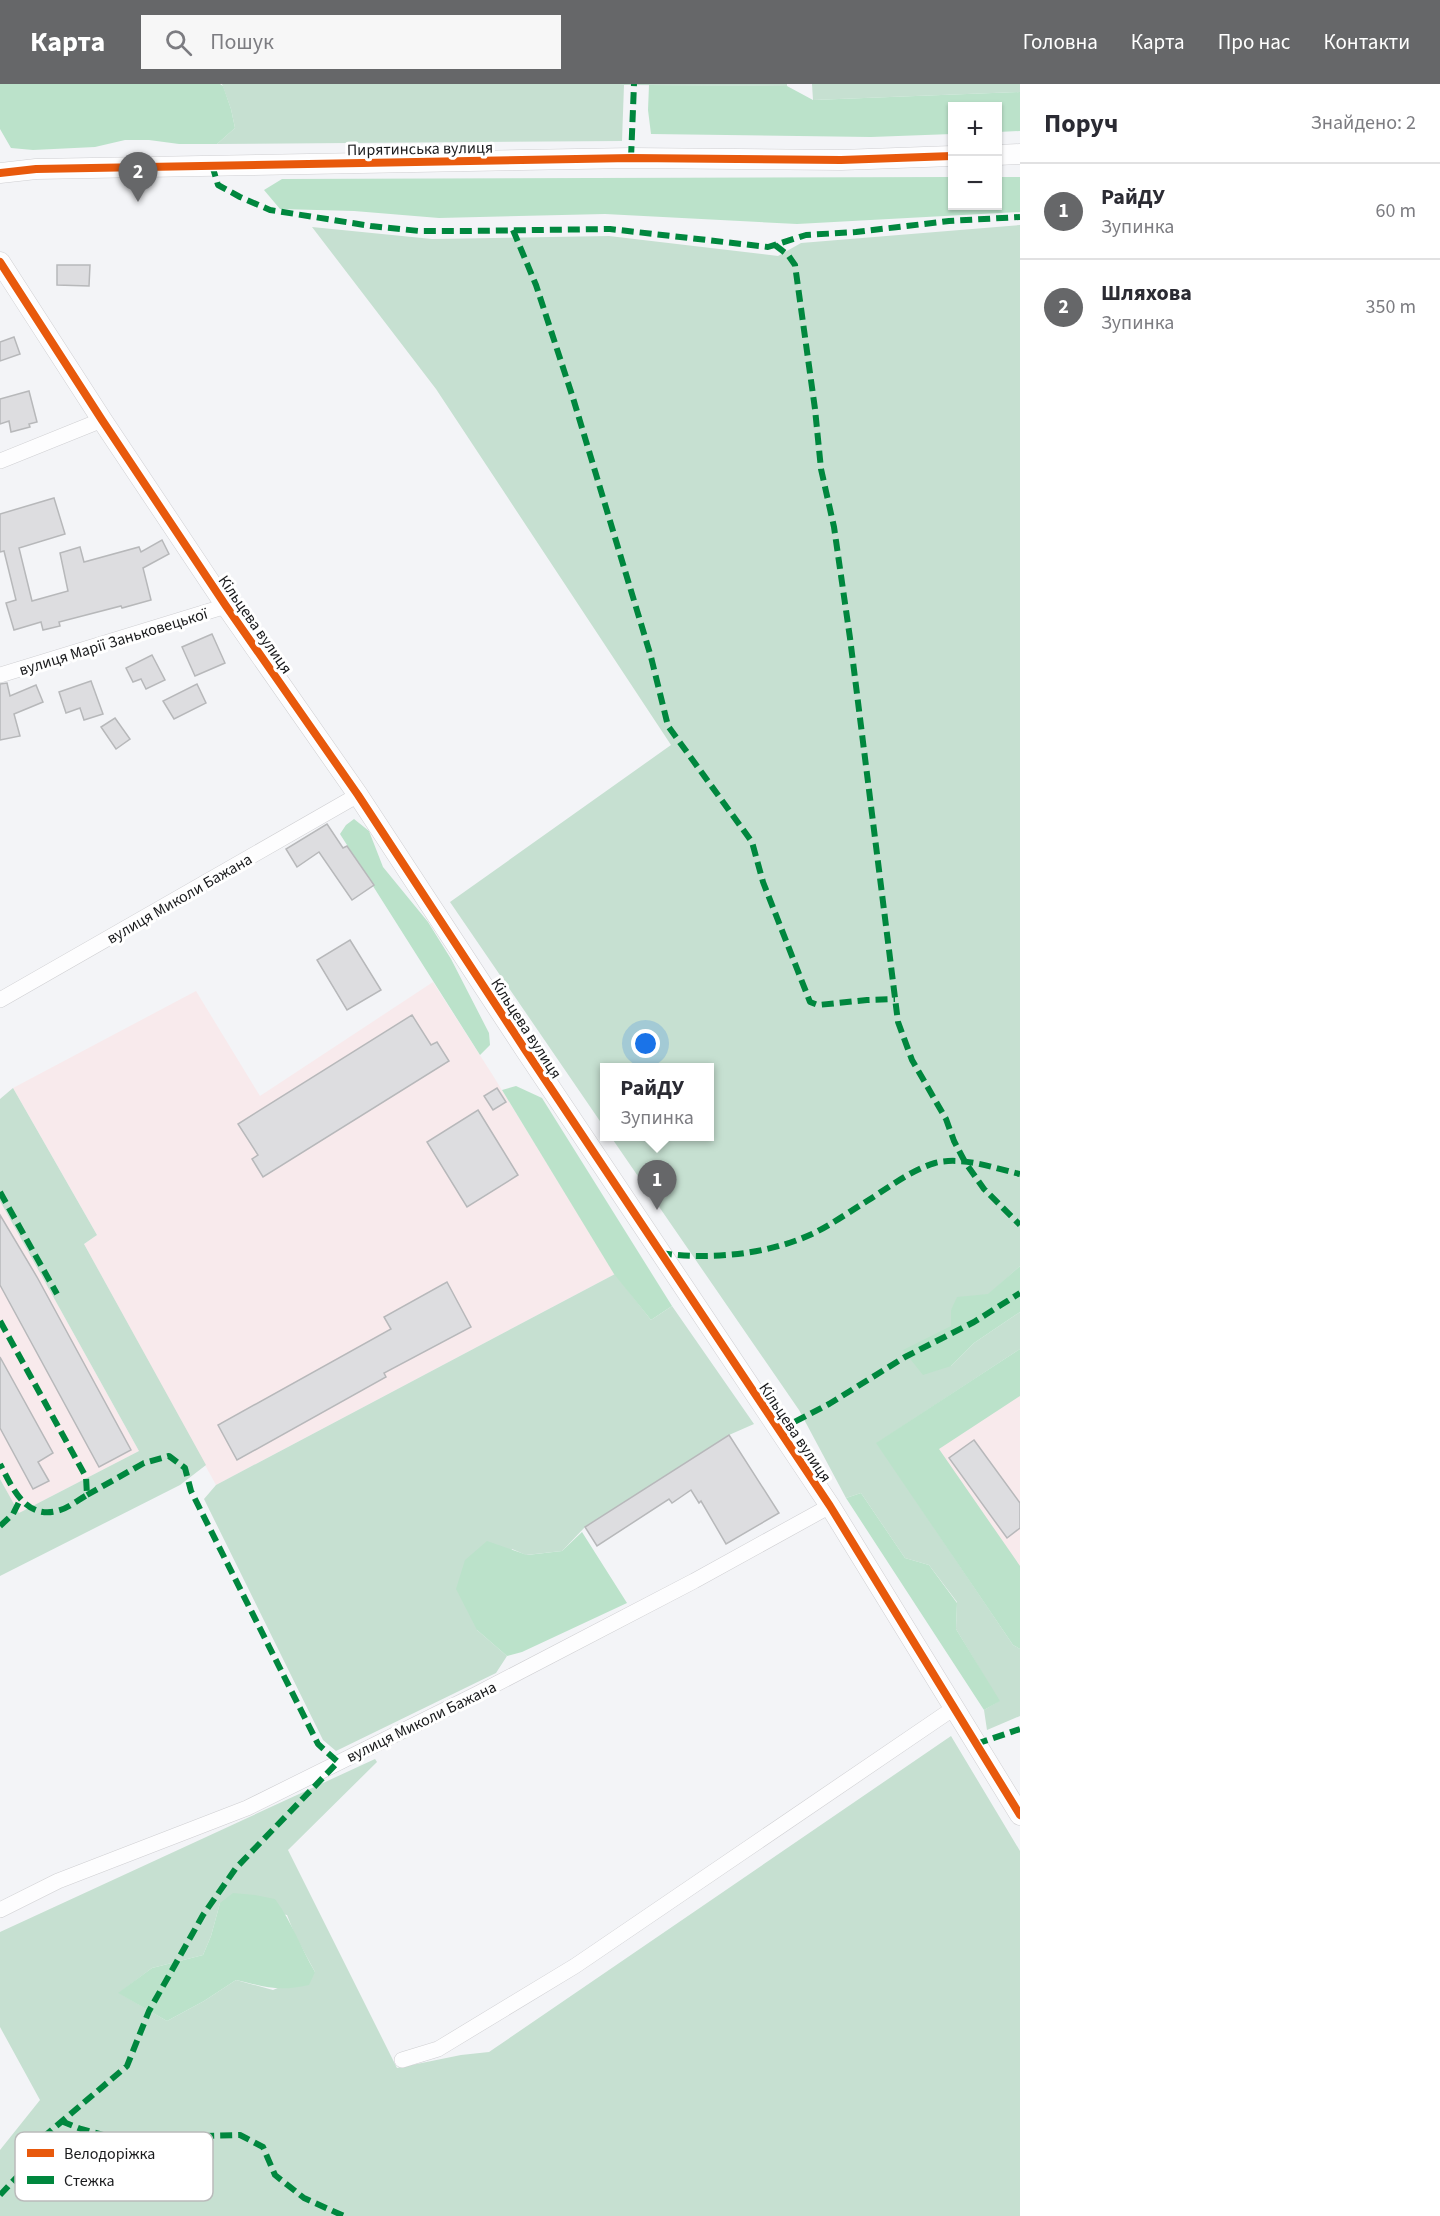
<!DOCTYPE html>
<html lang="uk">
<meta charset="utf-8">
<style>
body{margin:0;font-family:"Source Sans 3",sans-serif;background:#f7f7f7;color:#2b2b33}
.controls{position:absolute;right:18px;top:18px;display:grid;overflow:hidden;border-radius:0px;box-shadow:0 2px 4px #0004}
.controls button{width:54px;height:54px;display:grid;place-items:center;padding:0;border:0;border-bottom:2px solid #e1e1e2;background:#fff;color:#2b2b33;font:30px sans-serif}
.you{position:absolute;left:646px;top:960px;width:21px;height:21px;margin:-15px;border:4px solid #fff;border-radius:50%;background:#1a73e8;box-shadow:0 0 0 9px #1a73e833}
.badge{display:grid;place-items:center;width:39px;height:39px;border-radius:50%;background:#666769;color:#fff;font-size:20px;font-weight:700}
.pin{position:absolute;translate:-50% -50px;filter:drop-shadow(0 2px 3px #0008)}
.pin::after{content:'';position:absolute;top:32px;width:21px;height:18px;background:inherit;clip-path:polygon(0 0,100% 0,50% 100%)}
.popup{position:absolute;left:600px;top:979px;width:114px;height:78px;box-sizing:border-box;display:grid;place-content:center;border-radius:0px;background:#fff;filter:drop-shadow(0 2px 4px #0005);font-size:20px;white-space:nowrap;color:#7c7c81}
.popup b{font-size:22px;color:#2b2b33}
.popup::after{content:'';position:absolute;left:50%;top:100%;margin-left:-12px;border:12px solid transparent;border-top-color:#fff}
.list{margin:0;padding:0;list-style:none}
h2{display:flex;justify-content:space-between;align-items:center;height:78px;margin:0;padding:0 24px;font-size:26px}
h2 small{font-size:20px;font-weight:400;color:#7c7c81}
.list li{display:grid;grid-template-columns:39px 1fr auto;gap:18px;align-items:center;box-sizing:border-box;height:96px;padding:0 24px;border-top:2px solid #e1e1e2}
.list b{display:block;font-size:22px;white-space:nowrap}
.list p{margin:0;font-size:20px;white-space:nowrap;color:#7c7c81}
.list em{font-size:20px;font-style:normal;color:#7c7c81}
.icon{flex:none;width:33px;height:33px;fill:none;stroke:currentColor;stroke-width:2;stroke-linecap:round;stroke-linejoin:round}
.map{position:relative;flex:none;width:1020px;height:2132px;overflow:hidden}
header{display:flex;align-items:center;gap:36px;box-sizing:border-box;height:84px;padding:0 30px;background:#666769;color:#fff}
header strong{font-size:28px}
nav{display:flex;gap:33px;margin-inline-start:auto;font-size:21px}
.search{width:420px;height:54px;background:#f7f7f7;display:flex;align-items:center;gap:15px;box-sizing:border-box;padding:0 21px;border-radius:0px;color:#7c7c81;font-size:22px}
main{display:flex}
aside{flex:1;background:#fff}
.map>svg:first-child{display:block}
.industrial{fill:#f8eaec}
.green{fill:#c6e0d1;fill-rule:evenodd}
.forest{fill:#bbe2ca}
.building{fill:#dddde0;stroke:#b7b8ba;stroke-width:1.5}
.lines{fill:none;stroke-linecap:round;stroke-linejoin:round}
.minor-casing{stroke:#cfcfd2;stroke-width:16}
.tertiary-casing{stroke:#cfcfd2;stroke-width:21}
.minor{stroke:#fdfdfe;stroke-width:15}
.tertiary{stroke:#fdfdfe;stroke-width:20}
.quiet{stroke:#00873e;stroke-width:6;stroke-dasharray:12 6;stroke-linecap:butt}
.cycleway-casing{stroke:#fff;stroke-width:11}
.cycleway{stroke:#e8590c;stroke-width:8}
.labels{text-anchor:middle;stroke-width:6;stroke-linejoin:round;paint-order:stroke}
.street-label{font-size:16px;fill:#1a1b1d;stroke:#fff}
.key{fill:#fff;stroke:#babbbb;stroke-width:1.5}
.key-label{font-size:16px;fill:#1a1b1d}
</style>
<header>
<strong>Карта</strong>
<div class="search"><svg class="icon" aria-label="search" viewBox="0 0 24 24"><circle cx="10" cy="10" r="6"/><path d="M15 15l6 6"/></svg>Пошук</div>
<nav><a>Головна</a><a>Карта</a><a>Про нас</a><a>Контакти</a></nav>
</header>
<main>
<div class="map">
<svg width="1020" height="2132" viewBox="0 0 1020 2132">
<rect width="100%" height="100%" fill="#f3f4f7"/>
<g class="industrial">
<path d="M433 898 492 990 615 1190 216 1401 84 1160 97 1151 13 1004 196 907 260 1012Z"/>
<path d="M0 1117 139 1367 19 1429 0 1395Z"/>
<path d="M1020 1280V1545L895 1363Z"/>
</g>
<g class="green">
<path d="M222 0H787V2L624 1 622 57 217 60 235 44 231 25Z"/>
<path d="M812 0H1020V8L813 16Z"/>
<path d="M1020 141V1182L988 1211 951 1226V1282L974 1259 1020 1228V1265L877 1359 1013 1561 1020 1565V1632L987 1646 984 1626 999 1617 956 1545 957 1518 929 1481 905 1474 861 1409 846 1414 799 1326 611 1053 710 1052V984H604V1043L450 818 671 661 436 305 312 143 432 155 609 152 778 172 801 159Z"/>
<path d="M13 1004 97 1151 84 1160 206 1381 180 1401 0 1492V1395L19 1429 139 1367 0 1117V1015Z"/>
<path d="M615 1190 651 1236 672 1222 754 1340 729 1351 585 1443 562 1467 526 1471 512 1465 477 1546 507 1572 496 1589 336 1667 323 1656 204 1415 216 1401Z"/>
<path d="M951 1652 1020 1767V2132H0V2066L40 2016 0 1943V1848L375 1675 377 1678 288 1766 397 1984 461 1971 489 1968ZM220 1819 287 1831 295 1851 315 1888 273 1906 236 1896 204 1917 167 1937 119 1909 152 1884 203 1871 211 1852Z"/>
</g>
<g class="forest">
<path d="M0 0H220L223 2 231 25 235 44 217 60H179L149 56H125L95 63 33 66 11 64 0 45Z"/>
<path d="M649 1 787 2 813 16 1020 8V47L998 48V22H952V50L871 53 651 50 648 26Z"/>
<path d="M952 93V122H998V93H1020V128L797 140 605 130 439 134 354 127 280 125 264 106 282 95Z"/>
<path d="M354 735 369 747 383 783 428 838 451 875 489 949 490 961 480 971 340 750 346 741Z"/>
<path d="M516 1002 542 1014 672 1222 651 1236 614 1190 502 1006Z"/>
<path d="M1020 1182V1228L974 1259 951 1282 923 1291 903 1266 951 1242V1226L957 1213 988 1210Z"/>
<path d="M1020 1265V1312L939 1365 1020 1482V1565L1013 1561 876 1359Z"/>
<path d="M861 1409 905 1474 929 1481 957 1519 956 1545 1000 1617 984 1626 846 1414Z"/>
<path d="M582 1448 627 1519 522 1568 507 1572 477 1546 456 1505 465 1476 487 1457 527 1471 562 1467Z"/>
<path d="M233 1809 255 1811 275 1815C292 1838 301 1864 315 1888L309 1901C278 1908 266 1903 236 1896L204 1917 167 1937 118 1909 152 1884 203 1871 211 1852 220 1819Z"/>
</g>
<g class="building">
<path d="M57 181H90L89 202 57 201Z"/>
<path d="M14 253 20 270 0 277V258Z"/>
<path d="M29 307 37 338 29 340 30 343 11 348 9 337 0 340V315Z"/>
<path d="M54 414 65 450 19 464 32 517 68 507 60 469 80 463 84 478 139 463 141 468 162 456 169 470 143 484 151 516 122 524 121 522 59 538 60 542 43 546 41 538 14 546 6 519 16 516 4 467 0 468V430Z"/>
<path d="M212 550 225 579 195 592 182 563Z"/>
<path d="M152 571 165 596 146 605 141 595 133 598 126 584Z"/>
<path d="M91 597 103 630 84 636 80 624 66 629 59 608Z"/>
<path d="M7 599 10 612 36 601 43 618 14 630 20 652 0 656V600Z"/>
<path d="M197 600 206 619 174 635 163 617Z"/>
<path d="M115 634 130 655 116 665 101 643Z"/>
<path d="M327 740 343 764 347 762 374 801 352 816 319 768 297 783 286 765Z"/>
<path d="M350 856 381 906 347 926 317 876Z"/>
<path d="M412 931 431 961 437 958 449 977 263 1093 252 1075 258 1071 238 1040Z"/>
<path d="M497 1004 506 1018 493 1026 484 1012Z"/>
<path d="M478 1026 518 1091 467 1123 427 1058Z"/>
<path d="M0 1131 37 1193 131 1366 99 1383 0 1201Z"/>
<path d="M447 1198 471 1243 384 1289 386 1293 237 1376 218 1341 391 1245 384 1233Z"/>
<path d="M0 1273 53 1369 38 1378 49 1397 33 1405 0 1344Z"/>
<path d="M729 1351 779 1429 726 1460 701 1417 699 1419 691 1406 672 1419 669 1415 597 1462 585 1443Z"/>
<path d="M974 1356 1020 1419V1444L1007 1454 949 1374Z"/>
</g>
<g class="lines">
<g class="minor-casing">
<g id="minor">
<path d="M0 377 102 336"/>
<path d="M0 591 226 522"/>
<path d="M0 916 358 711"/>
<path d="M0 1826 58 1797 247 1724 477 1610 694 1497 830 1422"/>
<path d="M402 1976 438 1965 575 1882 954 1624"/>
</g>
</g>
<g class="tertiary-casing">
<g id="tertiary">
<path d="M998 71 1020 70"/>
<path d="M0 89 36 85 631 74 841 76 952 72"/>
<path d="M0 178 102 336 226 522 358 711 526 967 830 1422 1020 1731"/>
</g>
</g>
<use href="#minor" class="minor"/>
<use href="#tertiary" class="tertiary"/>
<g class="quiet">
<path d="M631 74 634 0"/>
<path d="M212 81 218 101 240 113 270 126 371 142 419 147H467L610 145 768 163 806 151 856 148 949 137 1020 133"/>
<path d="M513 146 536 201 573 314 651 573 668 642 752 758 763 798 810 918 818 921 867 916 895 915"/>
<path d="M775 161 788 171 795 181 815 325 821 385 834 443 850 554 898 938 912 976 946 1035 954 1057 965 1078 984 1105 1020 1141"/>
<path d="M0 1108 57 1210"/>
<path d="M660 1169C710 1176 766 1171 812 1150 831 1141 849 1128 867 1117 888 1104 911 1086 935 1079 962 1072 994 1084 1020 1090"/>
<path d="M0 1237 86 1393 87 1411C78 1416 67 1425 57 1427 25 1435 12 1403 0 1380"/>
<path d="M779 1346 829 1320 905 1273 974 1238 1020 1209"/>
<path d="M0 1442 13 1430 20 1416"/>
<path d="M976 1660 1020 1645"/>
<path d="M61 2037 81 2045 107 2052 151 2056 200 2052 240 2051 263 2063 275 2091 304 2114 344 2132"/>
<path d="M0 2111 17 2093 41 2055 127 1982 149 1927 203 1831 236 1784 338 1678 318 1660 191 1407 185 1384 169 1372 144 1379 87 1411"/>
</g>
<g class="cycleway-casing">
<g id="cycleway">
<path d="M0 89 36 85 631 74 841 76 952 72"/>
<path d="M0 178 102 336 226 522 358 711 526 967 830 1422 1020 1731"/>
</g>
</g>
<use href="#cycleway" class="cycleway"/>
</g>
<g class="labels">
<g class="street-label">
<text transform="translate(420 64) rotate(-1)" y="6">Пирятинська вулиця</text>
<text transform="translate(256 540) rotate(55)" y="6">Кільцева вулиця</text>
<text transform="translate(113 557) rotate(-17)" y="6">вулиця Марії Заньковецької</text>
<text transform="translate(179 814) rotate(-30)" y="6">вулиця Миколи Бажана</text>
<text transform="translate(527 944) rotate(57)" y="6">Кільцева вулиця</text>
<text transform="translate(796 1348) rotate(56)" y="6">Кільцева вулиця</text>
<text transform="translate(421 1637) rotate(-26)" y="6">вулиця Миколи Бажана</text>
</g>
</g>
<rect x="15" y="2048" width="198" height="69" rx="9" class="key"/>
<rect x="27" y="2065" width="27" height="8" fill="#e8590c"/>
<rect x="27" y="2092" width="27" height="8" fill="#00873e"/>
<g class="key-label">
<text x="64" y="2075">Велодоріжка</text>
<text x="64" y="2102">Стежка</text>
</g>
</svg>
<div class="controls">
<button>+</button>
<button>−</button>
</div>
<div class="you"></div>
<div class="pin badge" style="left:657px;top:1126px">1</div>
<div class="popup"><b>РайДУ</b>Зупинка</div>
<div class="pin badge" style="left:138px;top:118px">2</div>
</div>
<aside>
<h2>Поруч<small>Знайдено: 2</small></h2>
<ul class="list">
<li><span class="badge">1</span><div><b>РайДУ</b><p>Зупинка</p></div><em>60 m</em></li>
<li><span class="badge">2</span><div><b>Шляхова</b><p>Зупинка</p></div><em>350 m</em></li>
</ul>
</aside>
</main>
